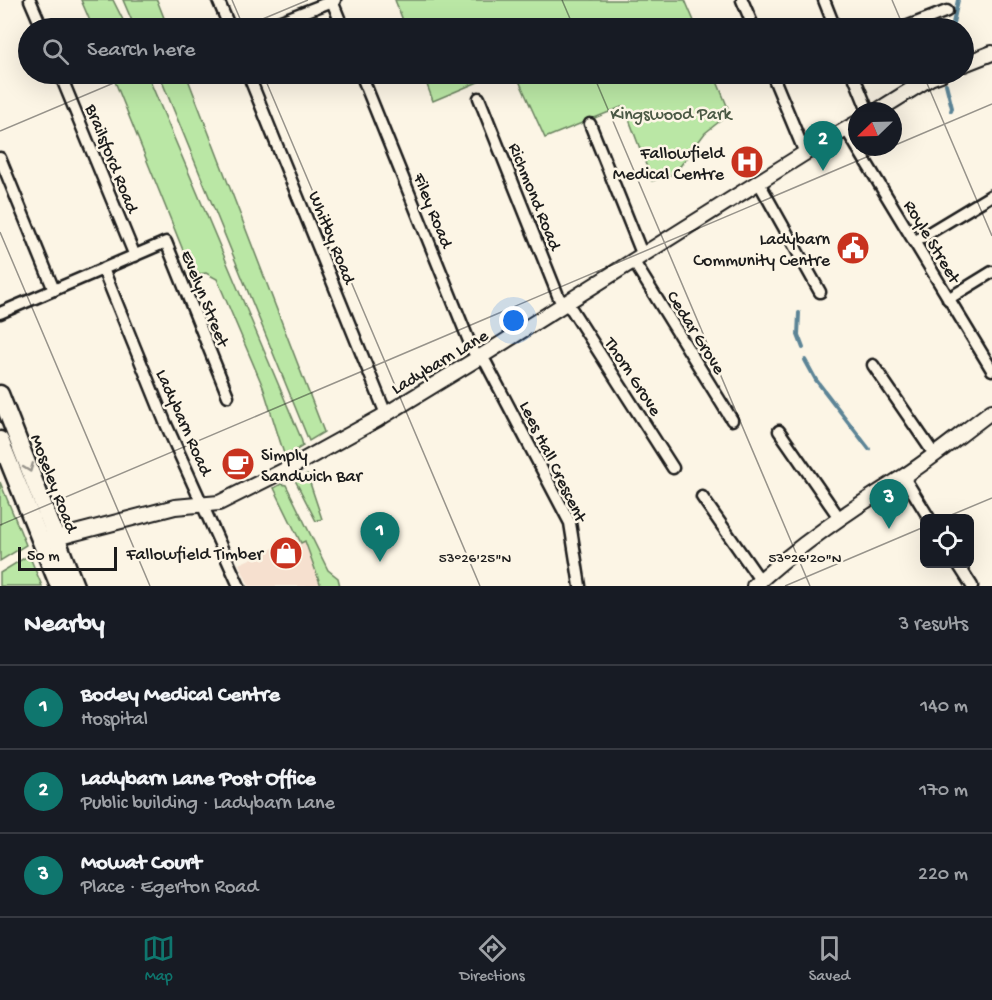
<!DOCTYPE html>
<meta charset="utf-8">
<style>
body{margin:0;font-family:"Gochi Hand",sans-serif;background:#242831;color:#f1f3f6}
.controls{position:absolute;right:18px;bottom:18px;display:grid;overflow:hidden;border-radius:9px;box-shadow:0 6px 24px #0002}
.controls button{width:54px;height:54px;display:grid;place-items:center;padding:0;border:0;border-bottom:2px solid #363941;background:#171b24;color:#f1f3f6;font:30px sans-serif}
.compass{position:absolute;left:848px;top:102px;width:54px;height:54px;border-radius:50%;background:#171b24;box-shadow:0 6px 24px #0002;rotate:247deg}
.scale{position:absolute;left:18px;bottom:15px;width:99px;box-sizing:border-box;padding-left:6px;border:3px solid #1c1c1c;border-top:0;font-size:16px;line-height:21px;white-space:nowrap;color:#1c1c1c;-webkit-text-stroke:4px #fcf5e5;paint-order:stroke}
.you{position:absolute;left:514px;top:321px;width:21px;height:21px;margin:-15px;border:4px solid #fff;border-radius:50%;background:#1a73e8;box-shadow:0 0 0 9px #1a73e833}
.badge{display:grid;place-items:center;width:39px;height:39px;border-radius:50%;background:#0f766e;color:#fff;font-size:20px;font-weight:700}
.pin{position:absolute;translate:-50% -50px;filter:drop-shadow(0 2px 3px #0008)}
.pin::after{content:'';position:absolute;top:32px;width:21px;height:18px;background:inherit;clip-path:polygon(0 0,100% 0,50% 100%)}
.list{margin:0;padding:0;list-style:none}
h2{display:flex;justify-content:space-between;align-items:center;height:78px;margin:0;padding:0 24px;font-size:26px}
h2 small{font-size:20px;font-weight:400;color:#9ea1a6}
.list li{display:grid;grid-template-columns:39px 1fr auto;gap:18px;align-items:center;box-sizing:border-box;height:84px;padding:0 24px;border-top:2px solid #363941}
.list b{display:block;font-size:22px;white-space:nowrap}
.list p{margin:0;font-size:20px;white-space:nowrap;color:#9ea1a6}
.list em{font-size:20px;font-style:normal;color:#9ea1a6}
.icon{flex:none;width:33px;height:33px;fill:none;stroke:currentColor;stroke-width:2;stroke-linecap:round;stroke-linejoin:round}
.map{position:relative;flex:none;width:992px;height:586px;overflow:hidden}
.search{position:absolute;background:#171b24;box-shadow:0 6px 24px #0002;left:18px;right:18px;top:18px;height:66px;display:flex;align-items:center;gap:15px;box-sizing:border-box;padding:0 21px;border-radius:33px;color:#9ea1a6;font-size:22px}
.sheet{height:330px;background:#171b24}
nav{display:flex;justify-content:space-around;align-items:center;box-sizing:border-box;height:84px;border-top:2px solid #363941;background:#171b24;font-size:16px;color:#9ea1a6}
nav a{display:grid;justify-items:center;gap:3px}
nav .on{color:#0f766e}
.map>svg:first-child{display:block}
.built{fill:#f6e0cf}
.green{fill:#bae7a5;stroke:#6b8260;stroke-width:1.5}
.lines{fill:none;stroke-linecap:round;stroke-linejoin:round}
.stream{stroke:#5c8496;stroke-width:4}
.minor-casing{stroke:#1c1c1c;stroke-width:15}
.tertiary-casing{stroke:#1c1c1c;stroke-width:18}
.secondary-casing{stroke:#1c1c1c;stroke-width:21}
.minor{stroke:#fcf5e5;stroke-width:10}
.tertiary{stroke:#fcf5e5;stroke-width:14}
.secondary{stroke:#fcf5e5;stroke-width:16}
.oneway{stroke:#97938b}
.ticks{fill:none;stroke:#1c1c1c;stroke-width:1.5;stroke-opacity:0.45}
.labels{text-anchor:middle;stroke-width:5;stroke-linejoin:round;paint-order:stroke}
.park-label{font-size:18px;fill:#4b5945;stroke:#fcf5e5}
.poi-label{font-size:18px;fill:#1c1c1c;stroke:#fcf5e5;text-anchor:end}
.street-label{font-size:18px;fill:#1c1c1c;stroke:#fcf5e5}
.ticks-label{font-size:15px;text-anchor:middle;fill:#1c1c1c;stroke:#fcf5e5;stroke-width:5;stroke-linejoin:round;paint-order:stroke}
</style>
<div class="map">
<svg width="992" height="586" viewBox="0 0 992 586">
<rect width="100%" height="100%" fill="#fcf5e5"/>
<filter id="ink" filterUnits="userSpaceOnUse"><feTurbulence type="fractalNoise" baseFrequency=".0167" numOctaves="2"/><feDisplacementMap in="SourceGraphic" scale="12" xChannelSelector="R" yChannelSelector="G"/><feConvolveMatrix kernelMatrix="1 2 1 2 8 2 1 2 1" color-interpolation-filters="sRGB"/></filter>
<g filter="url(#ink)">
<path class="built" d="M298 537 304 541 321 586H249L239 564Z"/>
<g class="green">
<path d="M81 0H113L127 28H93Z"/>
<path d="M123 0H157L168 28H135Z"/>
<path d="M395 0H685L697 28H406Z"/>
<path d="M112 74H147L301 438 303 446 285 457 263 387 217 279 206 273 193 275Z"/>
<path d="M159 74H186L324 432 309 441Z"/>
<path d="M423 74H497L433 101Z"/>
<path d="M516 74H714L730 113 705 133 675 173 652 181 624 106 545 138Z"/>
<path d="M307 474 322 519 316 521 295 480Z"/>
<path d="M0 482 26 545 0 561Z"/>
<path d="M281 484 286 485 328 570 338 578 340 586H321L305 541 301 543 274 488Z"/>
<path d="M29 555 42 586H0V573Z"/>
</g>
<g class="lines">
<g class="stream">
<path d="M952 28 958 0"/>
<path d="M946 84 952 108 951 111"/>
<path d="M799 313 798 335 803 348"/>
<path d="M805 360 816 380 869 449"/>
</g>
<g class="minor-casing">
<g id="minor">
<path d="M30 0 42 28"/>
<path d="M218 0 230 28"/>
<path d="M742 0 754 28"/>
<path d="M824 0 835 28"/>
<path d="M332 1 343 28"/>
<path d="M263 28 335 0"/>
<path d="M903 28 947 11"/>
<path d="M60 74 135 256"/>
<path d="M248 74 386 414"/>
<path d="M361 74 473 351 486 363 570 523 580 586"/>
<path d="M772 74 805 153"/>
<path d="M853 74 868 111"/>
<path d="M479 98 559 298 572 310 673 468"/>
<path d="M590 124 643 256"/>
<path d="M846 129 992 370"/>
<path d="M0 158 54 290"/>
<path d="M759 183 820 292"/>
<path d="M914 242 992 195"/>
<path d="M634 262 732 420"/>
<path d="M103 269 165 422 239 586"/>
<path d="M948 299 992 272"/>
<path d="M0 313 166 242 228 396"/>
<path d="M873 365 934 454"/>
<path d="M779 431 840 519"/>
<path d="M903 476 929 518"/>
<path d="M702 497 760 580"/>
<path d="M958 564 972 586"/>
</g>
</g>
<g class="tertiary-casing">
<g id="tertiary">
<path d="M964 64 992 53"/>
<path d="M877 111 930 78 941 74"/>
<path d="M48 540 175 507 219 503 293 466 378 419 480 357 805 153 857 123"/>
<path d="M754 586C799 545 851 509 903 477 934 457 962 433 992 411"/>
</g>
</g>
<g class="secondary-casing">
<g id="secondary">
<path d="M0 394 75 586"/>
<path d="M0 440 59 586"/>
</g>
</g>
<use href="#minor" class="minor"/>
<use href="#tertiary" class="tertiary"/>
<use href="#secondary" class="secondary"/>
</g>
<defs><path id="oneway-chevron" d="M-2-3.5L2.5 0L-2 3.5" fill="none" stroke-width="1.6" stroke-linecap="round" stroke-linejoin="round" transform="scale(1.5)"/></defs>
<use class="oneway" href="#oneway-chevron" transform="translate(29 468) rotate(69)"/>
</g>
<path class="ticks" d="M232 0 244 28M562 0 574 28M892 0 904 28M241 28 308 0M263 74 480 586M593 74 810 586M923 74 992 236M0 131 135 74M893 146 992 104M0 232 150 586M944 518 992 498M0 525 890 147M785 586 924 527"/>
<defs>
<g id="hospital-disc" transform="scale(1.725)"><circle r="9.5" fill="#c8321e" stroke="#fcf5e5"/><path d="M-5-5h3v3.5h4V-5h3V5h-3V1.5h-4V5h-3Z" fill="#fff"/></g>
<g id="civic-disc" transform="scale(1.725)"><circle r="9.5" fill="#c8321e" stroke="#fcf5e5"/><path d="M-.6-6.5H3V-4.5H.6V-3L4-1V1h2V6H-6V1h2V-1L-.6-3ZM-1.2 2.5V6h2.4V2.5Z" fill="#fff"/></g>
<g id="cafe-disc" transform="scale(1.725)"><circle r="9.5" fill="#c8321e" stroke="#fcf5e5"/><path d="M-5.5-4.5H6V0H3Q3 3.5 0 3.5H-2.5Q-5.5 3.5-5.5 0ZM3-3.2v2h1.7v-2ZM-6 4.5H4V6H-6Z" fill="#fff"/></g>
<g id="shop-disc" transform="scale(1.725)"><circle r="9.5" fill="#c8321e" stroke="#fcf5e5"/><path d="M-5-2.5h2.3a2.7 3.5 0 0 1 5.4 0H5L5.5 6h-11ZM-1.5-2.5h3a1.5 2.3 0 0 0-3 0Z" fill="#fff"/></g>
</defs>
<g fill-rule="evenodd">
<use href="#hospital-disc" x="747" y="162"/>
<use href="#civic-disc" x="853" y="248"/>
<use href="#cafe-disc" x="238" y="464"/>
<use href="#shop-disc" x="286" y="553"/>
</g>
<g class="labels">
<g class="park-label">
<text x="671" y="119">Kingswood Park</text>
</g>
<g class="poi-label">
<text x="724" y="158">Fallowfield<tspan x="724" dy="21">Medical Centre</tspan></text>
<text x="830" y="244">Ladybarn<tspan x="830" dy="21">Community Centre</tspan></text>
<text x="261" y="460" text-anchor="start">Simply<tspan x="261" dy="21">Sandwich Bar</tspan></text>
<text x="263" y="559">Fallowfield Timber</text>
</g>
<g class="street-label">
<text transform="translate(113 158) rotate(68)" y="6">Brailsford Road</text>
<text transform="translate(536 196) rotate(68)" y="6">Richmond Road</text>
<text transform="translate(434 210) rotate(68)" y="6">Filey Road</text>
<text transform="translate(333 237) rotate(68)" y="6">Whitby Road</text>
<text transform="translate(933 241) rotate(59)" y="6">Royle Street</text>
<text transform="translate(206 298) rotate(68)" y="6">Evelyn Street</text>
<text transform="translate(697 332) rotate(58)" y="6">Cedar Grove</text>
<text transform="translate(439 361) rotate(-31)" y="6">Ladybarn Lane</text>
<text transform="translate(634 376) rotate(57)" y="6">Thorn Grove</text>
<text transform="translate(185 422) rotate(66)" y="6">Ladybarn Road</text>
<text transform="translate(554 461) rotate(64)" y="6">Lees Hall Crescent</text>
<text transform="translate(55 483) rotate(69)" y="6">Moseley Road</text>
</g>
</g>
<g class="ticks-label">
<text x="475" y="562">53°26'25"N</text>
<text x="805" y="562">53°26'20"N</text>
</g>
</svg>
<div class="controls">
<button><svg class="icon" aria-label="locate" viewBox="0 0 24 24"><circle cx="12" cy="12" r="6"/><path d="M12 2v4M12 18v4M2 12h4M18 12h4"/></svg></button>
</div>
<svg class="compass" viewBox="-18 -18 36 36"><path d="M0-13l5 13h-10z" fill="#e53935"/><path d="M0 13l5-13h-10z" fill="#9ea1a6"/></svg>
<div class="scale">50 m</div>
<div class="you"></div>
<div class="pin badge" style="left:380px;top:562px">1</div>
<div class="pin badge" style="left:823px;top:171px">2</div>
<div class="pin badge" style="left:889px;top:529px">3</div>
<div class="search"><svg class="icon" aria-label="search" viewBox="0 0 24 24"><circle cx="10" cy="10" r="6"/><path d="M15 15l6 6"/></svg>Search here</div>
</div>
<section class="sheet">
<h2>Nearby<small>3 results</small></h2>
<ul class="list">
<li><span class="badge">1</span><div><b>Bodey Medical Centre</b><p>Hospital</p></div><em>140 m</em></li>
<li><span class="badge">2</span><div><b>Ladybarn Lane Post Office</b><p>Public building · Ladybarn Lane</p></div><em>170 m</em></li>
<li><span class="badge">3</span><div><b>Mowat Court</b><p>Place · Egerton Road</p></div><em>220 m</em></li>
</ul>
</section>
<nav>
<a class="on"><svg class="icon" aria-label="map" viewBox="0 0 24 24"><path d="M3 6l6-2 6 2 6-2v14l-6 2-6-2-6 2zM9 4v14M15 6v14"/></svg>Map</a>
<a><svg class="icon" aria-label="directions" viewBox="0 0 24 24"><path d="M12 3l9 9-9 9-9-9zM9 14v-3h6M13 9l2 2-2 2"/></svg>Directions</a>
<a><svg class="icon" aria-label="saved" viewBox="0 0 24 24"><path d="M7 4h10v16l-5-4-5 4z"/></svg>Saved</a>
</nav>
